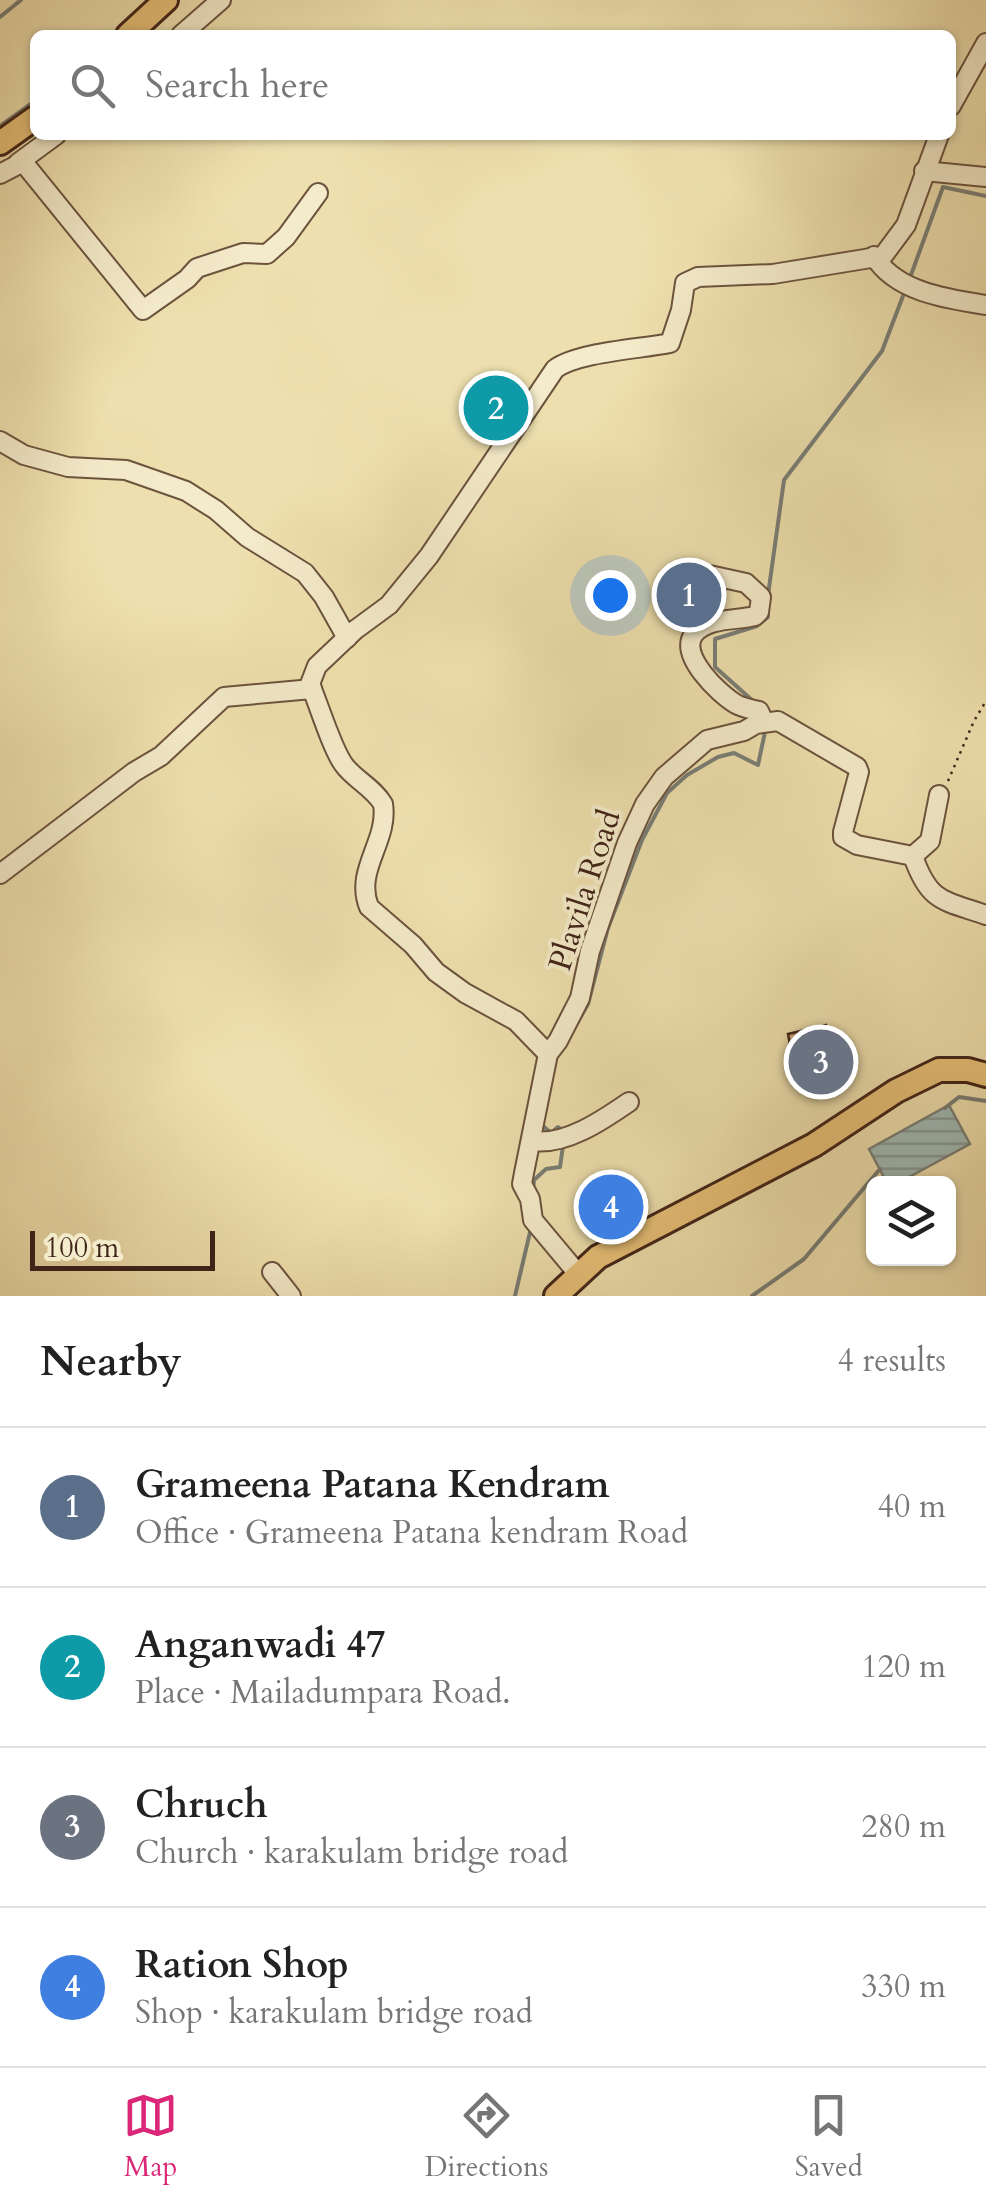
<!DOCTYPE html>
<meta charset="utf-8">
<style>
body{margin:0;font-family:Cardo,serif;background:#f6f6f6;color:#222}
.controls{position:absolute;right:30px;bottom:30px;display:grid;overflow:hidden;border-radius:15px;box-shadow:0 2px 8px #0004}
.controls button{width:90px;height:90px;display:grid;place-items:center;padding:0;border:0;border-bottom:2px solid #e0e0e0;background:#fff;color:#222;font:50px sans-serif}
.scale{position:absolute;left:30px;bottom:25px;width:185px;box-sizing:border-box;padding-left:10px;border:5px solid #412418;border-top:0;font-size:28px;line-height:35px;white-space:nowrap;color:#412418;-webkit-text-stroke:8px #f4ebca;paint-order:stroke}
.you{position:absolute;left:610px;top:595px;width:35px;height:35px;margin:-25px;border:8px solid #fff;border-radius:50%;background:#1a73e8;box-shadow:0 0 0 15px #1a73e833}
.badge{display:grid;place-items:center;width:65px;height:65px;border-radius:50%;background:#db2777;color:#fff;font-size:32px;font-weight:700}
.pin{position:absolute;translate:-50% -50%;border:5px solid #fff;box-shadow:0 2px 10px #0006}
.list{margin:0;padding:0;list-style:none}
h2{display:flex;justify-content:space-between;align-items:center;height:130px;margin:0;padding:0 40px;font-size:42px}
h2 small{font-size:32px;font-weight:400;color:#767676}
.list li{display:grid;grid-template-columns:65px 1fr auto;gap:30px;align-items:center;box-sizing:border-box;height:160px;padding:0 40px;border-top:2px solid #e0e0e0}
.list b{display:block;font-size:38px;white-space:nowrap}
.list p{margin:0;font-size:32px;white-space:nowrap;color:#767676}
.list em{font-size:32px;font-style:normal;color:#767676}
.icon{flex:none;width:55px;height:55px;fill:none;stroke:currentColor;stroke-width:2;stroke-linecap:round;stroke-linejoin:round}
.map{position:relative;flex:none;width:986px;height:1296px;overflow:hidden}
.search{position:absolute;background:#fff;box-shadow:0 2px 8px #0004;left:30px;right:30px;top:30px;height:110px;display:flex;align-items:center;gap:25px;box-sizing:border-box;padding:0 35px;border-radius:15px;color:#767676;font-size:38px}
.sheet{height:770px;background:#fff}
nav{display:flex;justify-content:space-around;align-items:center;box-sizing:border-box;height:140px;border-top:2px solid #e0e0e0;background:#fff;font-size:28px;color:#767676}
nav a{display:grid;justify-items:center;gap:5px}
nav .on{color:#db2777}
.map>svg:first-child{display:block}
.water{fill:url(#water-rules);stroke:#797e76;stroke-width:2.5}
.lines{fill:none;stroke-linecap:round;stroke-linejoin:round}
.stream{stroke:#797e76;stroke-width:4}
.building{fill:url(#building-cross-hatch);stroke:#412418;stroke-width:2.5}
.minor-casing{stroke:#6c533e;stroke-width:22}
.major-casing{stroke:#412418;stroke-width:28}
.path{stroke:#412418;stroke-width:2.5;stroke-dasharray:2.5 5;stroke-linecap:butt}
.minor{stroke:#f4ebca;stroke-width:18}
.major{stroke:#e7c077;stroke-width:22}
.labels{text-anchor:middle;stroke-width:8;stroke-linejoin:round;paint-order:stroke}
.street-label{font-size:32px;fill:#412418;stroke:#f4ebca}
</style>
<div class="map">
<svg width="986" height="1296" viewBox="0 0 986 1296">
<defs>
<pattern id="water-rules" width="6" height="5" patternUnits="userSpaceOnUse" patternTransform="scale(2.5)"><rect width="6" height="5" fill="#9ebab5"/><path d="M0 2.5h6" fill="none" stroke="#829792"/></pattern>
<pattern id="building-cross-hatch" width="8" height="8" patternUnits="userSpaceOnUse" patternTransform="scale(2.5)"><rect width="8" height="8" fill="#e4b283"/><path d="M0 0l8 8M0 8l8-8" fill="none" stroke="#ba916a"/></pattern>
</defs>
<rect width="100%" height="100%" fill="#eee0ae"/>
<filter id="stains"><feTurbulence type="fractalNoise" baseFrequency=".002" numOctaves="4"/><feColorMatrix values="0 0 0 0 .2 0 0 0 0 .09 0 0 0 0 .02 0 0 0 .5 -.17"/></filter>
<radialGradient id="worn" r=".72"><stop offset=".6" stop-color="#630" stop-opacity="0"/><stop offset="1" stop-color="#630" stop-opacity=".3"/></radialGradient>
<path class="water" d="M949 1105 970 1144 898 1183H887L869 1149Z"/>
<g class="lines">
<g class="stream">
<path d="M0 17 21 0"/>
<path d="M0 126 35 101"/>
<path d="M911 275 943 187 986 196"/>
<path d="M768 595 784 480 882 351 903 296"/>
<path d="M753 701 715 667V639L757 626 768 617V609"/>
<path d="M567 1041 588 1004 608 928 642 840 667 793 687 775 718 757 734 753 758 765 765 732"/>
<path d="M945 1108 959 1097 986 1101"/>
<path d="M542 1125 551 1133 558 1127 564 1132"/>
<path d="M533 1189 534 1180 546 1169 560 1167 563 1146"/>
<path d="M515 1296 531 1228"/>
<path d="M752 1296 804 1259 880 1169"/>
</g>
</g>
<path class="building" d="M826 1025 837 1073 812 1079 805 1047 791 1050 788 1034Z"/>
<g class="lines">
<g class="minor-casing">
<g id="minor">
<path d="M181 35 221 0"/>
<path d="M951 106 986 43"/>
<path d="M18 163 56 135"/>
<path d="M924 171 986 177"/>
<path d="M0 174 23 162 143 310 187 279 197 268 243 253 267 254 286 237 318 193"/>
<path d="M874 256C896 292 947 299 986 305"/>
<path d="M0 441 24 455 68 467 126 470 186 491 216 510 247 537 305 573 324 597 347 638"/>
<path d="M691 571 746 583 761 597 759 612 755 616C736 621 708 617 694 634 678 655 719 694 736 704 743 708 751 709 759 711L764 722"/>
<path d="M913 856C929 902 942 900 986 915"/>
<path d="M0 874 134 772 161 756 224 697 312 689"/>
<path d="M548 1054 516 1021 465 993 436 972 413 945 369 907C354 870 389 841 383 804 373 787 355 780 344 765 332 749 319 705 310 684L317 666 355 630 389 605 429 556 555 369C578 352 641 349 670 343L681 310 685 283 698 277 773 274 883 256 906 225 939 135"/>
<path d="M532 1141C565 1146 603 1120 629 1102"/>
<path d="M272 1272 291 1296"/>
<path d="M579 1275 533 1220 530 1199 522 1184 524 1173 548 1054 558 1041 580 998 590 951 627 843 645 804 664 777 707 740 744 731 756 724 778 721 857 767 859 772 843 832V837L857 845 913 856 930 841 939 795"/>
</g>
</g>
<g class="major-casing">
<g id="major">
<path d="M128 35 166 0"/>
<path d="M0 143 35 118"/>
<path d="M556 1296 598 1257 814 1145 896 1091 939 1070H968L986 1075"/>
</g>
</g>
<path class="path" d="M948 781 974 721 986 701"/>
<use href="#minor" class="minor"/>
<use href="#major" class="major"/>
</g>
<g class="labels">
<g class="street-label">
<text transform="translate(584 890) rotate(-72)" y="11">Plavila Road</text>
</g>
</g>
<rect width="100%" height="100%" filter="url(#stains)"/>
<rect width="100%" height="100%" fill="url(#worn)"/>
</svg>
<div class="controls">
<button><svg class="icon" aria-label="layers" viewBox="0 0 24 24"><path d="M12 4l9 5-9 5-9-5zM3 14l9 5 9-5"/></svg></button>
</div>
<div class="scale">100 m</div>
<div class="you"></div>
<div class="pin badge" style="left:689px;top:595px;background:#5c6f8a">1</div>
<div class="pin badge" style="left:496px;top:408px;background:#0f9aa8">2</div>
<div class="pin badge" style="left:821px;top:1062px;background:#6b7280">3</div>
<div class="pin badge" style="left:611px;top:1207px;background:#3f7fe0">4</div>
<div class="search"><svg class="icon" aria-label="search" viewBox="0 0 24 24"><circle cx="10" cy="10" r="6"/><path d="M15 15l6 6"/></svg>Search here</div>
</div>
<section class="sheet">
<h2>Nearby<small>4 results</small></h2>
<ul class="list">
<li><span class="badge" style="background:#5c6f8a">1</span><div><b>Grameena Patana Kendram</b><p>Office · Grameena Patana kendram Road</p></div><em>40 m</em></li>
<li><span class="badge" style="background:#0f9aa8">2</span><div><b>Anganwadi 47</b><p>Place · Mailadumpara Road.</p></div><em>120 m</em></li>
<li><span class="badge" style="background:#6b7280">3</span><div><b>Chruch</b><p>Church · karakulam bridge road</p></div><em>280 m</em></li>
<li><span class="badge" style="background:#3f7fe0">4</span><div><b>Ration Shop</b><p>Shop · karakulam bridge road</p></div><em>330 m</em></li>
</ul>
</section>
<nav>
<a class="on"><svg class="icon" aria-label="map" viewBox="0 0 24 24"><path d="M3 6l6-2 6 2 6-2v14l-6 2-6-2-6 2zM9 4v14M15 6v14"/></svg>Map</a>
<a><svg class="icon" aria-label="directions" viewBox="0 0 24 24"><path d="M12 3l9 9-9 9-9-9zM9 14v-3h6M13 9l2 2-2 2"/></svg>Directions</a>
<a><svg class="icon" aria-label="saved" viewBox="0 0 24 24"><path d="M7 4h10v16l-5-4-5 4z"/></svg>Saved</a>
</nav>
